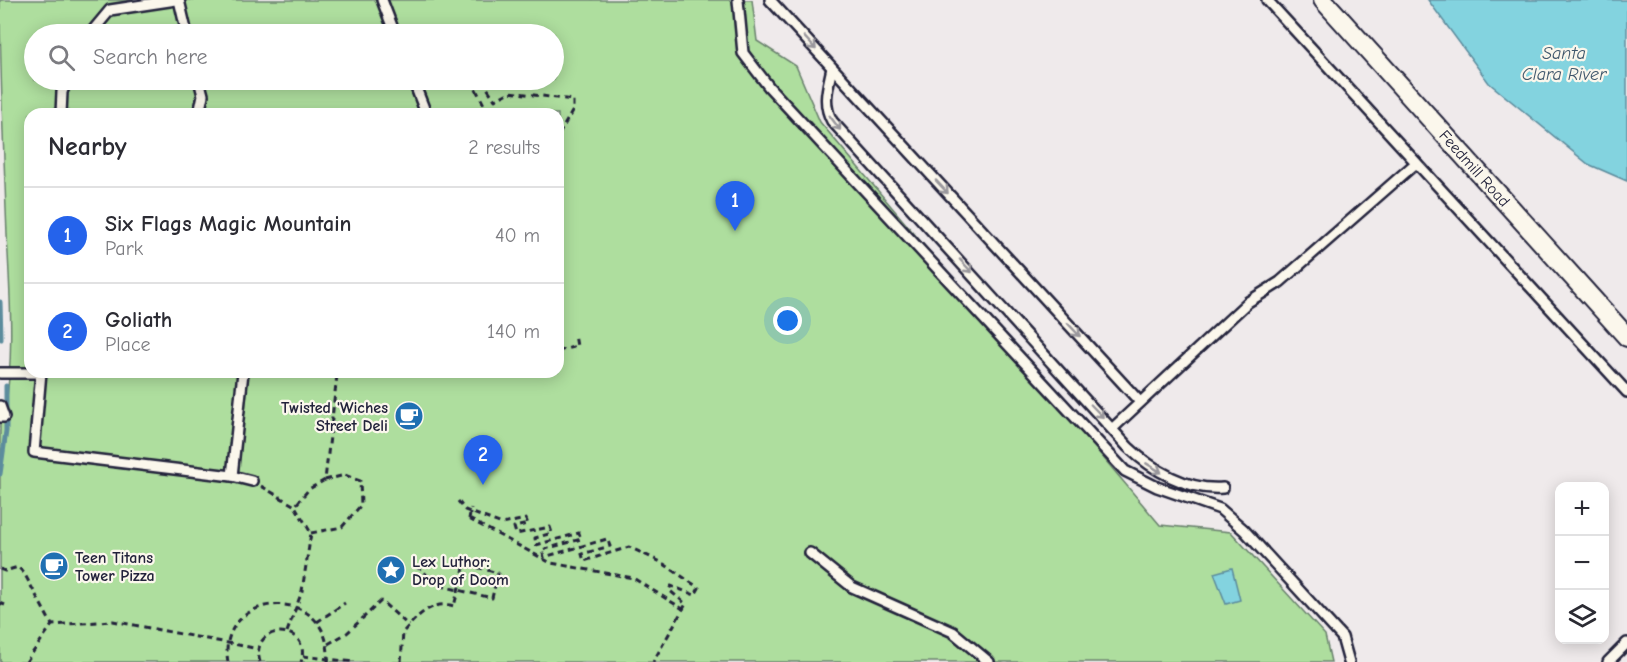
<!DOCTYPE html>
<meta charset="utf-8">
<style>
body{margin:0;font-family:"Comic Neue",sans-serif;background:#f7f7f7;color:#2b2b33}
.controls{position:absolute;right:18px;bottom:18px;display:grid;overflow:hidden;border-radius:12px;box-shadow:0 3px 15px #0003}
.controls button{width:54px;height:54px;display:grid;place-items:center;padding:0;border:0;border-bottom:2px solid #e1e1e2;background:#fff;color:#2b2b33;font:30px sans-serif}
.you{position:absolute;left:788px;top:321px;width:21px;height:21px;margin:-15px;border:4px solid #fff;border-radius:50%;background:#1a73e8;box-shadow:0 0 0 9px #1a73e833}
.badge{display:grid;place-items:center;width:39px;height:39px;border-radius:50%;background:#2563eb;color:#fff;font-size:20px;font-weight:700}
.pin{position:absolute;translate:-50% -50px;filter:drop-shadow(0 2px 3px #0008)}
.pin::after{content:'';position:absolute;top:32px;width:21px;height:18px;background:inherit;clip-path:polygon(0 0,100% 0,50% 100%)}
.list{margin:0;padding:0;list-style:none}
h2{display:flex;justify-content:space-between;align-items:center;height:78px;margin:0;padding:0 24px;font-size:26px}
h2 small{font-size:20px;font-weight:400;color:#7c7c81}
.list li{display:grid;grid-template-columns:39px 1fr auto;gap:18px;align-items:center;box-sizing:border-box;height:96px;padding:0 24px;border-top:2px solid #e1e1e2}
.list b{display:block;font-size:22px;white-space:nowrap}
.list p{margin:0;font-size:20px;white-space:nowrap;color:#7c7c81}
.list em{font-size:20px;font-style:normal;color:#7c7c81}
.icon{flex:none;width:33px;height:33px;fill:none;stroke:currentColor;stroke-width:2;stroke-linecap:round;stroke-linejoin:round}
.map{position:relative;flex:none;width:1627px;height:662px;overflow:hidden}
.search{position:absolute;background:#fff;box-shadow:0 3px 15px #0003;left:24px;top:24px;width:540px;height:66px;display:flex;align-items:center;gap:15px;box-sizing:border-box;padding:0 21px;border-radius:33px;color:#7c7c81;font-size:22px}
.panel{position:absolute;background:#fff;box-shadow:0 3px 15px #0003;left:24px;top:108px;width:540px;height:270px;border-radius:18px}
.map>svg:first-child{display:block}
.green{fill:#aede9e;stroke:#68806c;stroke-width:1.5;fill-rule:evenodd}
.water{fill:#83d3df;stroke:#5c8c9d;stroke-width:1.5}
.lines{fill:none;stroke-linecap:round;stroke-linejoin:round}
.stream{stroke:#5c8c9d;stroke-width:5}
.service-casing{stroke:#22223b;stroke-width:14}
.minor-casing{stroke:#22223b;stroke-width:22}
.path{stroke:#22223b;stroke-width:3;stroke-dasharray:6 4.5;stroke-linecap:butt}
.service{stroke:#fbf7ec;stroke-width:9}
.minor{stroke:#fbf7ec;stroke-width:18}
.path-bridge{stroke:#22223b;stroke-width:3;stroke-dasharray:6 4.5;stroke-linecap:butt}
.oneway{stroke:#99979c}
.labels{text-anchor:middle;stroke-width:4.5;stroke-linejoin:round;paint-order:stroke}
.street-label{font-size:16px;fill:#22223b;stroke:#fbf7ec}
.poi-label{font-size:16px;font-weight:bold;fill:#22223b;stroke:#fbf7ec;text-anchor:start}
.water-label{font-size:18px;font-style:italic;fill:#3f576c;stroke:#fbf7ec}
</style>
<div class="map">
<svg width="1627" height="662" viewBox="0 0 1627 662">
<rect width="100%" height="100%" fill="#efeaeb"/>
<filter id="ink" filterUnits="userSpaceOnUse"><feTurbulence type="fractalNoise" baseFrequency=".0167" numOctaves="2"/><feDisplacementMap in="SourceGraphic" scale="12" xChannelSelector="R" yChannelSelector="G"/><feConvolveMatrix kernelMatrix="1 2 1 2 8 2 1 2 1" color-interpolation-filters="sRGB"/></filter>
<g filter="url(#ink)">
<path class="green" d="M0 0H752L757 41 796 66 820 122 1160 525 1231 532 1325 635 1331 662H0V417H4C15 356 10 295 7 234 4 156 0 78 0 0ZM34 34H554V80H34ZM30 114H558V372H30Z"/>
<g class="water">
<path d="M1428 0H1627V181L1588 164 1489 83Z"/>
<path d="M1232 568 1240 600 1226 604 1214 573Z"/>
</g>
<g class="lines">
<g class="stream">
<path d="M0 302 1 339"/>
<path d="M0 474 6 431V386"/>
</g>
<g class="service-casing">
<g id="service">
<path d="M179 0 187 34"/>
<path d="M382 0 395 34"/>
<path d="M738 0 743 53 769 87 1125 471 1157 487 1220 509 1244 530 1342 637 1349 662"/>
<path d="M770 0 1140 402"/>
<path d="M1267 0 1627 392"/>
<path d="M90 34 110 10 176 0"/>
<path d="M832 68C828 87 822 103 832 121L1128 447C1152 470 1188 491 1223 488"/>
<path d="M199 80 203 95 199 114"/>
<path d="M413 80 425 111"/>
<path d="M61 114 62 92 67 80"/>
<path d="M41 372 34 452 232 476 243 372"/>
<path d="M0 373H41"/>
<path d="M0 406 4 417H0"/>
<path d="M1113 428 1248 302 1280 282 1416 163"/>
<path d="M232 476 252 481"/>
<path d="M810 553 852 587 953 632 989 662"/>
<path d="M1608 662 1627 643"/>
</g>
</g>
<g class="minor-casing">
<path id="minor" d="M1323 0 1627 337"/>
</g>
<g class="path">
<path d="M471 80 489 114"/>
<path d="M482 80 495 100 510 92 573 100V110L558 136"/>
<path d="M558 351 577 346 575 335"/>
<path d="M261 486 295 506"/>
<path d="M458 501 465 510 502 524 526 519 528 524 514 527 516 534 550 527 552 533 535 538 536 545 579 533 581 539 542 550 544 557 607 539 610 546 582 554 584 561 629 547 661 562 699 588 695 595 671 586 669 590 686 604 683 609"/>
<path d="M469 519 551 563 633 578 683 609 653 662"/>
<path d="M311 533 342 527 361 505 360 481 345 475 325 480"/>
<path d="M0 569 5 571 18 567 24 573 52 625 113 621 259 649"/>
<path d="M0 603 5 605"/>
<path d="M317 622 345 603"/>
<path d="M287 632 302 591 311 533 295 506 309 489 325 480 337 375 340 372"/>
<path d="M328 644 347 633 381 601 409 626"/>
<path d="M303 656 354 662"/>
<path d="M26 662 52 625"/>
<path d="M228 662C215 592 332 579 328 662"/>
<path d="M260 662C248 622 313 622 301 662"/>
<path d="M401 662 403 632C417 617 430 600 454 606L465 564 498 573 492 598 437 585 419 567 417 570"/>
</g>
<use href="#service" class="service"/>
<use href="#minor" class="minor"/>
<path class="path-bridge" d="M469 519 471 508"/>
</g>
<defs><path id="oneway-shaft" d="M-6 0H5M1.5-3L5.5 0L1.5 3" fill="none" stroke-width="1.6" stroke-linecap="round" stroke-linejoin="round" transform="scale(1.5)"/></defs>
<g class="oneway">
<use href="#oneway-shaft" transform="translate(810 43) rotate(47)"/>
<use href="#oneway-shaft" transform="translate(835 123) rotate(53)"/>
<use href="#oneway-shaft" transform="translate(942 187) rotate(47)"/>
<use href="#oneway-shaft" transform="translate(966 266) rotate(47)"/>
<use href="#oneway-shaft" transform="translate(1074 330) rotate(47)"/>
<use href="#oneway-shaft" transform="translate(1097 411) rotate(46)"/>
<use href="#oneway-shaft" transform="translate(1154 468) rotate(31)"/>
</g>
</g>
<defs>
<g id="cafe-disc" transform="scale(1.5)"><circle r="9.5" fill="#1f6fb2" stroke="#fbf7ec"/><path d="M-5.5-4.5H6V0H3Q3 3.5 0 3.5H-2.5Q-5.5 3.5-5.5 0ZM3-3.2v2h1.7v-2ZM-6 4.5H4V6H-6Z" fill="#fff"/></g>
<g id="sight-disc" transform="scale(1.5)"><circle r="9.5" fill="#1f6fb2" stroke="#fbf7ec"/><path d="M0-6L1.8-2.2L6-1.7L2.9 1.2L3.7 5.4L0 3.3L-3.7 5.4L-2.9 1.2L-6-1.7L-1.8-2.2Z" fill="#fff"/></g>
</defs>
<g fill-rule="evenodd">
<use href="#cafe-disc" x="409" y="416"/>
<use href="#cafe-disc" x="54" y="566"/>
<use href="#sight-disc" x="391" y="570"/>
</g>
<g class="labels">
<g class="street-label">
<text transform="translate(1475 168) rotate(48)" y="6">Feedmill Road</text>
</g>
<g class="poi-label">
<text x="388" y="413" text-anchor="end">Twisted 'Wiches<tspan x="388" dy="18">Street Deli</tspan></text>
<text x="75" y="563">Teen Titans<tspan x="75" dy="18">Tower Pizza</tspan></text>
<text x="412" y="567">Lex Luthor:<tspan x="412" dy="18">Drop of Doom</tspan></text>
</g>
<g class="water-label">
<text x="1564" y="59">Santa<tspan x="1564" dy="21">Clara River</tspan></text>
</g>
</g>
</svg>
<div class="controls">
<button>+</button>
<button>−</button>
<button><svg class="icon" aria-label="layers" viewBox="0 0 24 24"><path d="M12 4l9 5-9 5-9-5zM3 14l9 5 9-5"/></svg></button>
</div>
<div class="you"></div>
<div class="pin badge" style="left:735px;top:231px">1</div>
<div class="pin badge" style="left:483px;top:485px">2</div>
<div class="search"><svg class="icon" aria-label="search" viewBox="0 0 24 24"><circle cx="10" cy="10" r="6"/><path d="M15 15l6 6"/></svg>Search here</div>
<section class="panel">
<h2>Nearby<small>2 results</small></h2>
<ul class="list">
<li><span class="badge">1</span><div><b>Six Flags Magic Mountain</b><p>Park</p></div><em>40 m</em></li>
<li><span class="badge">2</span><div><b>Goliath</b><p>Place</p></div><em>140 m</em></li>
</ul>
</section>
</div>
